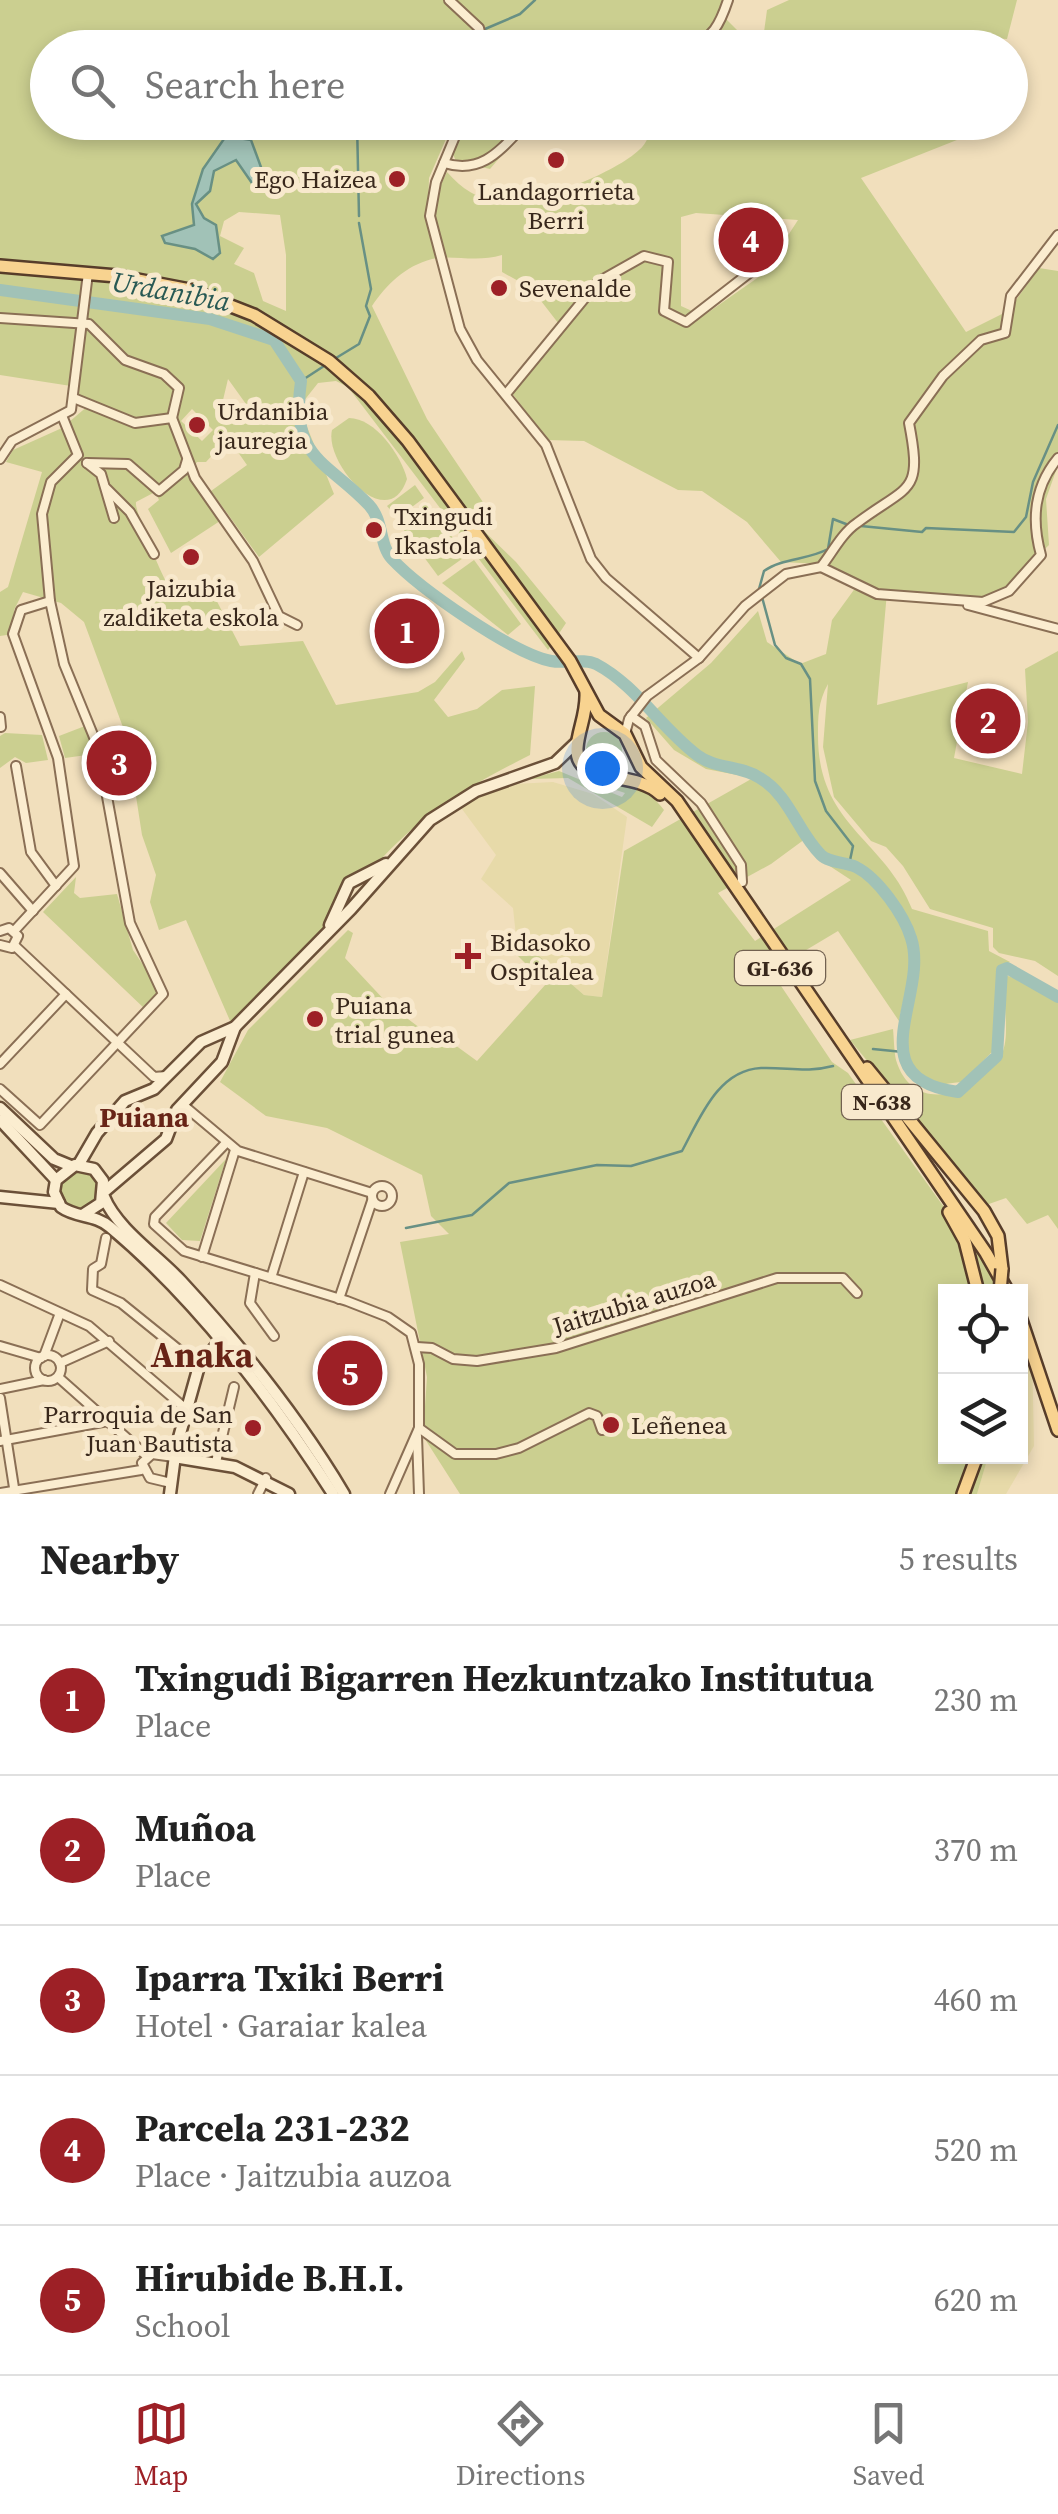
<!DOCTYPE html>
<meta charset="utf-8">
<style>
body{margin:0;font-family:"Source Serif 4",serif;background:#f6f6f6;color:#222}
.controls{position:absolute;right:30px;bottom:30px;display:grid;overflow:hidden;border-radius:0px;box-shadow:0 5px 15px #0003}
.controls button{width:90px;height:90px;display:grid;place-items:center;padding:0;border:0;border-bottom:2px solid #e0e0e0;background:#fff;color:#222;font:50px sans-serif}
.you{position:absolute;left:602px;top:768px;width:35px;height:35px;margin:-25px;border:8px solid #fff;border-radius:50%;background:#1a73e8;box-shadow:0 0 0 15px #1a73e833}
.badge{display:grid;place-items:center;width:65px;height:65px;border-radius:50%;background:#9d2026;color:#fff;font-size:32px;font-weight:700}
.pin{position:absolute;translate:-50% -50%;border:5px solid #fff;box-shadow:0 2px 10px #0006}
.list{margin:0;padding:0;list-style:none}
h2{display:flex;justify-content:space-between;align-items:center;height:130px;margin:0;padding:0 40px;font-size:42px}
h2 small{font-size:32px;font-weight:400;color:#767676}
.list li{display:grid;grid-template-columns:65px 1fr auto;gap:30px;align-items:center;box-sizing:border-box;height:150px;padding:0 40px;border-top:2px solid #e0e0e0}
.list b{display:block;font-size:38px;white-space:nowrap}
.list p{margin:0;font-size:32px;white-space:nowrap;color:#767676}
.list em{font-size:32px;font-style:normal;color:#767676}
.icon{flex:none;width:55px;height:55px;fill:none;stroke:currentColor;stroke-width:2;stroke-linecap:round;stroke-linejoin:round}
.map{position:relative;flex:none;width:1058px;height:1494px;overflow:hidden}
.search{position:absolute;background:#fff;box-shadow:0 5px 15px #0003;left:30px;right:30px;top:30px;height:110px;display:flex;align-items:center;gap:25px;box-sizing:border-box;padding:0 35px;border-radius:55px;color:#767676;font-size:38px}
.sheet{height:880px;background:#fff}
nav{display:flex;justify-content:space-around;align-items:center;box-sizing:border-box;height:140px;border-top:2px solid #e0e0e0;background:#fff;font-size:28px;color:#767676}
nav a{display:grid;justify-items:center;gap:5px}
nav .on{color:#9d2026}
.map>svg:first-child{display:block}
.farmland{fill:#e7daa9}
.green{fill:#cbcf90;fill-rule:evenodd}
.water{fill:#a1c2b7;stroke:#689084;stroke-width:2.5}
.lines{fill:none;stroke-linecap:round;stroke-linejoin:round}
.stream{stroke:#689084;stroke-width:2.5}
.river{stroke:#a1c2b7;stroke-width:12}
.street-casing{stroke:#8a6f55;stroke-width:12}
.secondary-casing{stroke:#6b5038;stroke-width:15}
.primary-casing{stroke:#573d2a;stroke-width:16}
.street{stroke:#fbedd0;stroke-width:8}
.secondary{stroke:#fbedd0;stroke-width:10}
.primary{stroke:#f8d390;stroke-width:11}
.primary-bridge-casing{stroke:#573d2a;stroke-width:16;stroke-linecap:butt}
.primary-bridge{stroke:#f8d390;stroke-width:11}
.poi-dot{fill:#9d2026;stroke:#f8e9cd;stroke-width:4}
.labels{text-anchor:middle;stroke-width:10;stroke-linejoin:round;paint-order:stroke}
.shield{fill:#f8e9cd;stroke:#726150;stroke-width:2.5}
.shield-label{font-size:22px;font-weight:bold;fill:#38271b}
.poi-label{font-size:25px;fill:#38271b;stroke:#f8e9cd;text-anchor:start}
.street-label{font-size:25px;fill:#38271b;stroke:#f8e9cd}
.water-label{font-size:28px;font-style:italic;fill:#285954;stroke:#f8e9cd}
.neighbourhood-label{font-size:28px;font-weight:bold;fill:#682417;stroke:#f8e9cd}
.district-label{font-size:35px;font-weight:bold;fill:#682417;stroke:#f8e9cd}
</style>
<div class="map">
<svg width="1058" height="1494" viewBox="0 0 1058 1494">
<rect width="100%" height="100%" fill="#f1dfbc"/>
<g class="farmland">
<path d="M553 782 593 794 627 817 602 997 584 995 516 936 513 908 481 879 496 855 459 805 515 784Z"/>
<path d="M1021 1321 1032 1348 1034 1446 1006 1494H977L988 1457 1020 1456Z"/>
</g>
<g class="green">
<path d="M0 0H728L721 14 742 35 764 32 767 10 789 0H1017L1007 39 974 37 970 48H197L188 37 173 47 48 48V122L529 123 490 169 456 161 446 139 429 178 428 212 447 172C462 189 477 199 500 202 533 206 615 173 639 150 647 144 650 132 653 123H982L984 128 967 136 861 178 966 332 1008 311 1039 268 1058 271V465L1046 499 1049 545 997 595 976 599 887 592 877 705 968 682 954 758 1022 774 1028 722 1025 669 1058 651V976L1035 961 999 953 993 947V928L930 909 903 866 886 847 871 841 834 797 823 747 828 684C818 702 818 716 818 736 818 826 885 839 912 909L988 931 989 951 1010 962 998 968 996 1048 962 1082C952 1082 939 1087 930 1083 886 1068 921 980 915 947L899 1021 838 931 771 971 832 1062 848 1073 1004 1291 946 1292V1456L988 1457 977 1494H460L423 1436 427 1377 400 1242 449 1234 431 1216 422 1175 327 1128 266 1116 220 1082 248 1030 348 930 353 933 345 958 388 1004 424 1031 433 1029 477 1061 546 984 509 947 516 936 584 995 602 997 624 851 753 778 706 769 674 750 646 718 711 663 758 611 767 642 800 664 826 654 832 620 856 587 823 564 781 562 747 522 702 491 678 490 584 441 547 440 509 389 562 328 531 288 502 272V255C475 263 452 254 432 259 405 266 386 285 372 306L427 419 493 517 483 530 516 562 566 623 548 650 348 387 336 381 318 383 303 402 305 422 334 494 259 557 211 491 247 465 228 438 206 462H197L189 473 220 521 171 553 148 509 159 500 155 492 136 502C134 510 162 576 168 585H186L187 598 208 584 240 646 303 641 336 705 418 692 435 682 462 651 465 659 434 700 448 717 477 709 502 690 535 686 530 755C471 785 429 809 383 857L384 862 348 879 324 928 231 1023 186 920 159 930 150 902 156 875 142 835 127 738 84 622 61 603 23 592 14 610 13 634 0 636V592L8 587 42 472 6 462 13 450 62 428 89 405 71 386 0 375ZM239 212 280 215 286 255V311L263 301 254 273 234 264 244 248 220 236 224 221ZM696 213 798 220 763 274 703 316 681 306V217ZM228 379 246 404 225 418 216 403 223 400ZM192 409 213 430 202 441 181 421ZM805 839 822 861 851 880 755 941 718 893 771 864Z"/>
<path d="M349 418C375 418 401 455 407 479 388 536 324 463 332 430Z"/>
<path d="M415 485 424 498 397 518 387 506Z"/>
<path d="M427 502 466 556 438 576 398 522Z"/>
<path d="M474 560 521 624 508 635 442 583Z"/>
<path d="M85 726 94 754 65 758 59 736Z"/>
<circle cx="604" cy="750" r="18"/>
<path d="M5 733 42 735 48 760 26 763 15 757 0 768V736Z"/>
<path d="M559 771 622 797 625 793 598 784C627 784 645 785 664 810L652 827 568 778 529 779Z"/>
<path d="M76 877 74 893 80 898 117 894 133 950 158 987V994L145 1009 43 912Z"/>
<path d="M1005 975 1029 983 1058 1002V1229L1048 1215 1027 1224 1006 1198 986 1205 850 1040 893 1029C894 1039 894 1051 896 1060 913 1116 973 1095 999 1059 1013 1039 1001 1000 1005 975Z"/>
<path d="M226 1159 200 1241 182 1240 166 1223Z"/>
<circle cx="79" cy="1190" r="19"/>
</g>
<path class="water" d="M226 136 251 140 265 178 254 186 236 160 214 171 210 191 196 204 204 218 216 225 220 253 213 259 195 249 165 243 162 236 194 225 192 204 203 169Z"/>
<g class="lines">
<g class="stream">
<path d="M485 29 520 14 535 0"/>
<path d="M407 48 474 32"/>
<path d="M357 122 359 216"/>
<path d="M336 358 359 344 370 316 366 306 371 289 359 223"/>
<path d="M301 381 324 366"/>
<path d="M861 526 922 532 926 528 1014 532 1026 517 1033 482 1058 425"/>
<path d="M759 589 764 571C782 558 808 560 828 549L833 519 846 524"/>
<path d="M762 597 775 645 786 658 801 664 810 679 815 781 826 811 853 846 849 865"/>
<path d="M873 1049 903 1052"/>
<path d="M406 1228 472 1215 509 1183 597 1165 631 1166 682 1151C700 1118 718 1070 761 1068 787 1067 807 1073 833 1066"/>
</g>
<path class="river" d="M0 290 210 319 274 340 301 381C290 459 326 460 369 505 384 521 379 545 392 559 420 589 512 653 551 661 565 664 583 658 596 664 636 685 661 728 697 755 715 769 740 765 760 778 790 796 797 831 821 855 829 863 845 862 856 867 878 878 904 915 911 938 930 995 856 1078 958 1092L997 1056 1002 970 1007 968 1058 997"/>
<g class="street-casing">
<g id="street">
<path d="M449 0 479 28 484 48"/>
<path d="M687 48C713 39 720 24 728 0"/>
<path d="M461 122 436 182 430 216 460 329 477 360 546 445 591 559 606 578 699 658"/>
<path d="M444 163C483 175 501 149 527 122"/>
<path d="M0 318 89 324 125 360 164 374 179 388 172 418"/>
<path d="M506 394 598 282 644 256 668 262 664 311 686 322 757 267"/>
<path d="M76 399 135 423 172 418 195 478 253 561 279 616 297 625"/>
<path d="M0 459 12 441 71 410 88 273"/>
<path d="M87 463 128 464 159 491 184 470 187 460"/>
<path d="M87 463 101 474 114 518"/>
<path d="M107 489 130 512 154 554"/>
<path d="M821 567 877 594 983 602 1009 591 1041 555C1031 519 1034 487 1058 458"/>
<path d="M968 605 1058 629"/>
<path d="M631 716 645 726 656 760 701 803 741 865 742 882"/>
<path d="M0 717 1 727"/>
<path d="M625 734 629 719 647 696 699 658 745 606 786 574 821 567C832 553 842 533 857 523 909 484 923 495 909 423L943 376 981 340 1005 333 1011 296 1058 235"/>
<path d="M16 766 31 852 56 886"/>
<path d="M0 873 33 911"/>
<path d="M15 930 74 866 58 758 13 634 21 610 50 601"/>
<path d="M0 931 9 928 18 936 12 948 0 945"/>
<path d="M15 946 154 1077 166 1076"/>
<path d="M0 1064 66 994"/>
<path d="M0 1089 40 1125 163 994 130 923 98 747 64 664 50 601 42 514 51 482 78 455 63 418"/>
<path d="M182 1104 238 1151 372 1193"/>
<path d="M225 1144 155 1217 154 1224 184 1251 347 1301 388 1317 411 1333 419 1364V1428L390 1494"/>
<circle cx="382" cy="1196" r="10"/>
<path d="M106 1238 101 1264 93 1269 92 1290 121 1303 199 1366"/>
<path d="M202 1257 235 1150"/>
<path d="M255 1273 250 1303 274 1336"/>
<path d="M271 1278 304 1172"/>
<path d="M0 1285 89 1326 186 1409"/>
<path d="M339 1299 372 1201"/>
<path d="M0 1346 41 1358"/>
<path d="M417 1347 432 1348 453 1359 477 1361 556 1348 777 1278H843L857 1293"/>
<circle cx="48" cy="1368" r="13"/>
<path d="M44 1356 60 1313"/>
<path d="M60 1363 109 1341"/>
<path d="M58 1377 147 1456"/>
<path d="M0 1389 44 1380"/>
<path d="M0 1398 15 1494"/>
<path d="M419 1428 455 1454H496L519 1448 589 1413 597 1416 602 1430"/>
<path d="M417 1436 419 1494"/>
<path d="M0 1441 108 1421"/>
<path d="M216 1462 234 1387"/>
<path d="M171 1483 150 1478 142 1463 152 1454 174 1457"/>
<path d="M0 1493 141 1470"/>
<path d="M258 1494 266 1478"/>
</g>
</g>
<g class="secondary-casing">
<g id="secondary">
<path d="M330 925 349 883 386 864"/>
<path d="M0 1108 54 1159 71 1166"/>
<path d="M0 1120 56 1180"/>
<path d="M79 1164 97 1133 125 1101 154 1089 201 1042 235 1027 351 909 430 820 476 791 555 763 577 742"/>
<path d="M105 1191 166 1139 177 1110 222 1062 235 1027"/>
<path d="M0 1197 59 1203"/>
<path d="M104 1197C117 1229 158 1256 181 1281 242 1347 298 1417 344 1494"/>
<path d="M84 1214 101 1203 103 1181 94 1169 75 1165 56 1180 54 1192 61 1207C76 1218 95 1214 110 1227 195 1298 274 1401 333 1494"/>
<path d="M174 1457 235 1467 289 1494"/>
<path d="M170 1494 176 1448 199 1366 221 1340"/>
</g>
</g>
<g class="primary-casing">
<g id="primary">
<path d="M0 266 117 276 190 290 254 315 329 361 369 396 408 441 570 661 599 715 625 734 641 767 677 801 986 1253 1008 1292"/>
<path d="M586 693C587 714 578 730 577 748 575 786 634 769 660 794"/>
<path d="M867 1068 984 1211 998 1236 1002 1269"/>
<path d="M949 1212 965 1241 978 1292"/>
<path d="M1020 1317 1058 1430"/>
<path d="M963 1494 977 1456"/>
</g>
</g>
<use href="#street" class="street"/>
<use href="#secondary" class="secondary"/>
<use href="#primary" class="primary"/>
<g class="primary-bridge-casing">
<path id="primary-bridge" d="M1000 1292 1002 1269"/>
</g>
<use href="#primary-bridge" class="primary-bridge"/>
</g>
<g class="poi-dot">
<circle cx="556" cy="160" r="10"/>
<circle cx="397" cy="179" r="10"/>
<circle cx="499" cy="288" r="10"/>
<circle cx="197" cy="425" r="10"/>
<circle cx="374" cy="530" r="10"/>
<circle cx="191" cy="557" r="10"/>
<path d="M463 941h10v10h10v10h-10v10h-10v-10h-10v-10h10z"/>
<circle cx="315" cy="1019" r="10"/>
<circle cx="611" cy="1425" r="10"/>
<circle cx="253" cy="1428" r="10"/>
</g>
<g class="labels">
<g class="shield">
<rect x="735" y="951" width="90" height="34" rx="8"/>
<rect x="842" y="1085" width="80" height="34" rx="8"/>
</g>
<g class="shield-label">
<text x="780" y="976">GI-636</text>
<text x="882" y="1110">N-638</text>
</g>
<g class="poi-label">
<text x="377" y="188" text-anchor="end">Ego Haizea</text>
<text x="556" y="200" text-anchor="middle">Landagorrieta<tspan x="556" dy="29">Berri</tspan></text>
<text x="519" y="297">Sevenalde</text>
<text x="217" y="420">Urdanibia<tspan x="217" dy="29">jauregia</tspan></text>
<text x="394" y="525">Txingudi<tspan x="394" dy="29">Ikastola</tspan></text>
<text x="191" y="597" text-anchor="middle">Jaizubia<tspan x="191" dy="29">zaldiketa eskola</tspan></text>
<text x="490" y="951">Bidasoko<tspan x="490" dy="29">Ospitalea</tspan></text>
<text x="335" y="1014">Puiana<tspan x="335" dy="29">trial gunea</tspan></text>
<text x="233" y="1423" text-anchor="end">Parroquia de San<tspan x="233" dy="29">Juan Bautista</tspan></text>
<text x="631" y="1434">Leñenea</text>
</g>
<g class="street-label">
<text transform="translate(634 1302) rotate(-17)" y="9">Jaitzubia auzoa</text>
</g>
<g class="water-label">
<text transform="translate(171 291) rotate(10)" y="10">Urdanibia</text>
</g>
<g class="neighbourhood-label">
<text x="144" y="1127">Puiana</text>
</g>
<g class="district-label">
<text x="202" y="1367">Anaka</text>
</g>
</g>
</svg>
<div class="controls">
<button><svg class="icon" aria-label="locate" viewBox="0 0 24 24"><circle cx="12" cy="12" r="6"/><path d="M12 2v4M12 18v4M2 12h4M18 12h4"/></svg></button>
<button><svg class="icon" aria-label="layers" viewBox="0 0 24 24"><path d="M12 4l9 5-9 5-9-5zM3 14l9 5 9-5"/></svg></button>
</div>
<div class="you"></div>
<div class="pin badge" style="left:407px;top:631px">1</div>
<div class="pin badge" style="left:988px;top:721px">2</div>
<div class="pin badge" style="left:119px;top:763px">3</div>
<div class="pin badge" style="left:751px;top:240px">4</div>
<div class="pin badge" style="left:350px;top:1373px">5</div>
<div class="search"><svg class="icon" aria-label="search" viewBox="0 0 24 24"><circle cx="10" cy="10" r="6"/><path d="M15 15l6 6"/></svg>Search here</div>
</div>
<section class="sheet">
<h2>Nearby<small>5 results</small></h2>
<ul class="list">
<li><span class="badge">1</span><div><b>Txingudi Bigarren Hezkuntzako Institutua</b><p>Place</p></div><em>230 m</em></li>
<li><span class="badge">2</span><div><b>Muñoa</b><p>Place</p></div><em>370 m</em></li>
<li><span class="badge">3</span><div><b>Iparra Txiki Berri</b><p>Hotel · Garaiar kalea</p></div><em>460 m</em></li>
<li><span class="badge">4</span><div><b>Parcela 231-232</b><p>Place · Jaitzubia auzoa</p></div><em>520 m</em></li>
<li><span class="badge">5</span><div><b>Hirubide B.H.I.</b><p>School</p></div><em>620 m</em></li>
</ul>
</section>
<nav>
<a class="on"><svg class="icon" aria-label="map" viewBox="0 0 24 24"><path d="M3 6l6-2 6 2 6-2v14l-6 2-6-2-6 2zM9 4v14M15 6v14"/></svg>Map</a>
<a><svg class="icon" aria-label="directions" viewBox="0 0 24 24"><path d="M12 3l9 9-9 9-9-9zM9 14v-3h6M13 9l2 2-2 2"/></svg>Directions</a>
<a><svg class="icon" aria-label="saved" viewBox="0 0 24 24"><path d="M7 4h10v16l-5-4-5 4z"/></svg>Saved</a>
</nav>
